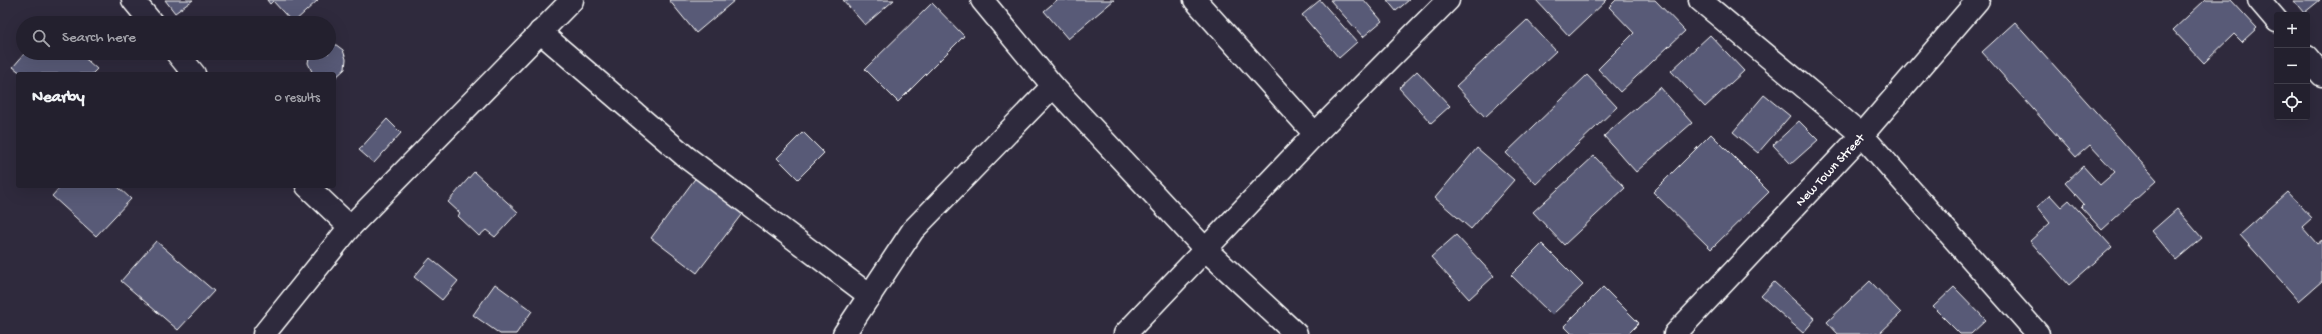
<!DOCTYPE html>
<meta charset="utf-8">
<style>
body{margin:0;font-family:"Gochi Hand",sans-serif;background:#2f2d3a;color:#f1f3f6}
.controls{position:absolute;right:12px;top:12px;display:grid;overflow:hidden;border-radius:4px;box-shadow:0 4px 16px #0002}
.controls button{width:36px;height:36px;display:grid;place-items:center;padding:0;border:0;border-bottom:1px solid #403e4a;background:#23202e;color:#f1f3f6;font:20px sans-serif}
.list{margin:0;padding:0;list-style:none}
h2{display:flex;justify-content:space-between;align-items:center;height:52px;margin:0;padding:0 16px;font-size:17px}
h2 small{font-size:13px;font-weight:400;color:#a3a3aa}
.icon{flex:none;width:22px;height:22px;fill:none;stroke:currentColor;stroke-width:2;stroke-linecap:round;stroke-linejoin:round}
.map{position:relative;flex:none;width:2322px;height:334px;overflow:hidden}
.search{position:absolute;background:#23202e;box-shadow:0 4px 16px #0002;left:16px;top:16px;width:320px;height:44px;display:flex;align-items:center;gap:10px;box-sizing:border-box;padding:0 14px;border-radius:22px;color:#a3a3aa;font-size:15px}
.panel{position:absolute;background:#23202e;box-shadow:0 4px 16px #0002;left:16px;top:72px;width:320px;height:116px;border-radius:4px}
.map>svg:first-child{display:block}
.building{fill:#595a77;stroke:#fff}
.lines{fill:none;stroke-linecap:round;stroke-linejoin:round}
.minor-casing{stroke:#fff;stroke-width:25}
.minor{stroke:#2f2a3d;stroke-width:22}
.labels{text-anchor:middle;stroke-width:4;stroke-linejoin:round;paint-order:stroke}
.street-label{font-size:13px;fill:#fff;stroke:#2f2a3d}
</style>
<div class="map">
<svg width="2322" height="334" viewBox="0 0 2322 334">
<rect width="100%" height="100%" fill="#2f2a3d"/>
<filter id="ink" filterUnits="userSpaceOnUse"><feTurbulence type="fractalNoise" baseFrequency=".025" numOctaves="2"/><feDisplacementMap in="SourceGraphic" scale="8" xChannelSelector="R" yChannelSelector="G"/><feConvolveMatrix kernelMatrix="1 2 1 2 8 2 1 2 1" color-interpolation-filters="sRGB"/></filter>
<g filter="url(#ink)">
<g class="building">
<path d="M165 0H193L175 13Z"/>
<path d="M267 0H318L293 23 273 1 270 4Z"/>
<path d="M669 0H735L696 33Z"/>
<path d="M843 0H894L865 25Z"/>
<path d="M1057 0H1114L1068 39 1044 11Z"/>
<path d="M1320 0 1357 42 1339 58 1302 15Z"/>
<path d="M1330 0H1364L1382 21 1363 37Z"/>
<path d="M1387 0H1409L1396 11Z"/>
<path d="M1536 0H1607L1569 36Z"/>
<path d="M1616 0H1655L1685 31 1620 92 1598 69 1634 33 1609 7Z"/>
<path d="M2205 0H2231L2257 28 2242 42 2234 34 2204 63 2173 30Z"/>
<path d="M2293 0H2320L2304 13Z"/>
<path d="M932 3 964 36 898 102 865 69Z"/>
<path d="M1527 20 1556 51 1485 117 1456 86Z"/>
<path d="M2015 22 2157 180 2102 230 2081 207 2084 204 2065 183 2083 166 2100 185 2115 172 2090 145 2076 157 1982 52Z"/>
<path d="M1710 35 1744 71 1705 107 1671 71Z"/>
<path d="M329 43 335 44 343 50 346 59 345 69 334 79V74H313L308 63 310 53H329Z"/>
<path d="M25 53H79L97 69 92 74H22L13 67Z"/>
<path d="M1417 71 1450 106 1431 123 1399 88Z"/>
<path d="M1587 75 1617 107 1536 184 1506 153Z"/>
<path d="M1660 87 1692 123 1636 172 1604 136Z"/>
<path d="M1764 95 1790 116 1758 153 1733 132Z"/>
<path d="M387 119 401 133 374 163 359 150Z"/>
<path d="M1799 121 1818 140 1791 164 1773 145Z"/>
<path d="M803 132 824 153 798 179 777 158Z"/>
<path d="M1711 134 1769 192 1711 249 1653 192Z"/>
<path d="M1477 148 1514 180 1471 229 1435 198Z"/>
<path d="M1594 156 1625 188 1564 245 1533 212Z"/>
<path d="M474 172 518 212 495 237 486 230 479 236 458 216 460 213 448 202Z"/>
<path d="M697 176 744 211 697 273 651 238Z"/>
<path d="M61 186H117L131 199 96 236 52 196Z"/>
<path d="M2288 192 2312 218 2302 227 2317 244 2322 240V281L2299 301 2240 235Z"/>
<path d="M2050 195 2061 207 2069 200 2112 247 2069 285 2030 241 2050 223 2037 207Z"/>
<path d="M2177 209 2202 238 2176 260 2152 231Z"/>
<path d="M1456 235 1494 276 1469 299 1431 257Z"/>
<path d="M156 241 214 291 178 330 121 281Z"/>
<path d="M1542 244 1583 285 1552 315 1511 275Z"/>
<path d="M430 258 458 281 442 300 414 277Z"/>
<path d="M1870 281 1901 313 1879 334H1838L1827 322Z"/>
<path d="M1774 282 1815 319 1803 333 1761 296Z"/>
<path d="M495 284 532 311 516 334H500L473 315Z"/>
<path d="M1603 287 1639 323 1628 334H1572L1564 326Z"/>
<path d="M1954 287 1986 320 1971 334H1960L1933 307Z"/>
</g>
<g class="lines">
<g class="minor-casing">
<g id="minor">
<path d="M133 0 152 23"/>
<path d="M982 0 1053 86 1205 249 1296 334"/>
<path d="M1195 0 1315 134"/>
<path d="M1700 0 1862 135 2038 334"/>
<path d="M2259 0 2277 21"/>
<path d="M540 32 686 157 870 296"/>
<path d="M177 53 194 74"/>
<path d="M2307 57 2322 75"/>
<path d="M307 186 350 227"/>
<path d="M264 334 350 227 572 0"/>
<path d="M844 334 913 230 1053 86"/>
<path d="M1125 334 1315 134 1448 0"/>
<path d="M1675 334 1862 135 1978 0"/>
</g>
</g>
<use href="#minor" class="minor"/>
</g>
</g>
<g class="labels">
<g class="street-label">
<text transform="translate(1829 169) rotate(-47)" y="5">New Town Street</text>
</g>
</g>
</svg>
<div class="controls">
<button>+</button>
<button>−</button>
<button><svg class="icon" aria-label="locate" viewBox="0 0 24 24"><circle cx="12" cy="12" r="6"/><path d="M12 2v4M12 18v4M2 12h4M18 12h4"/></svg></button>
</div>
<div class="search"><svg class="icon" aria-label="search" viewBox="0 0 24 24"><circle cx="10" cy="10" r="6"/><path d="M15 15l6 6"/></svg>Search here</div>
<section class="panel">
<h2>Nearby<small>0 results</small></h2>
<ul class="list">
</ul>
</section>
</div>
